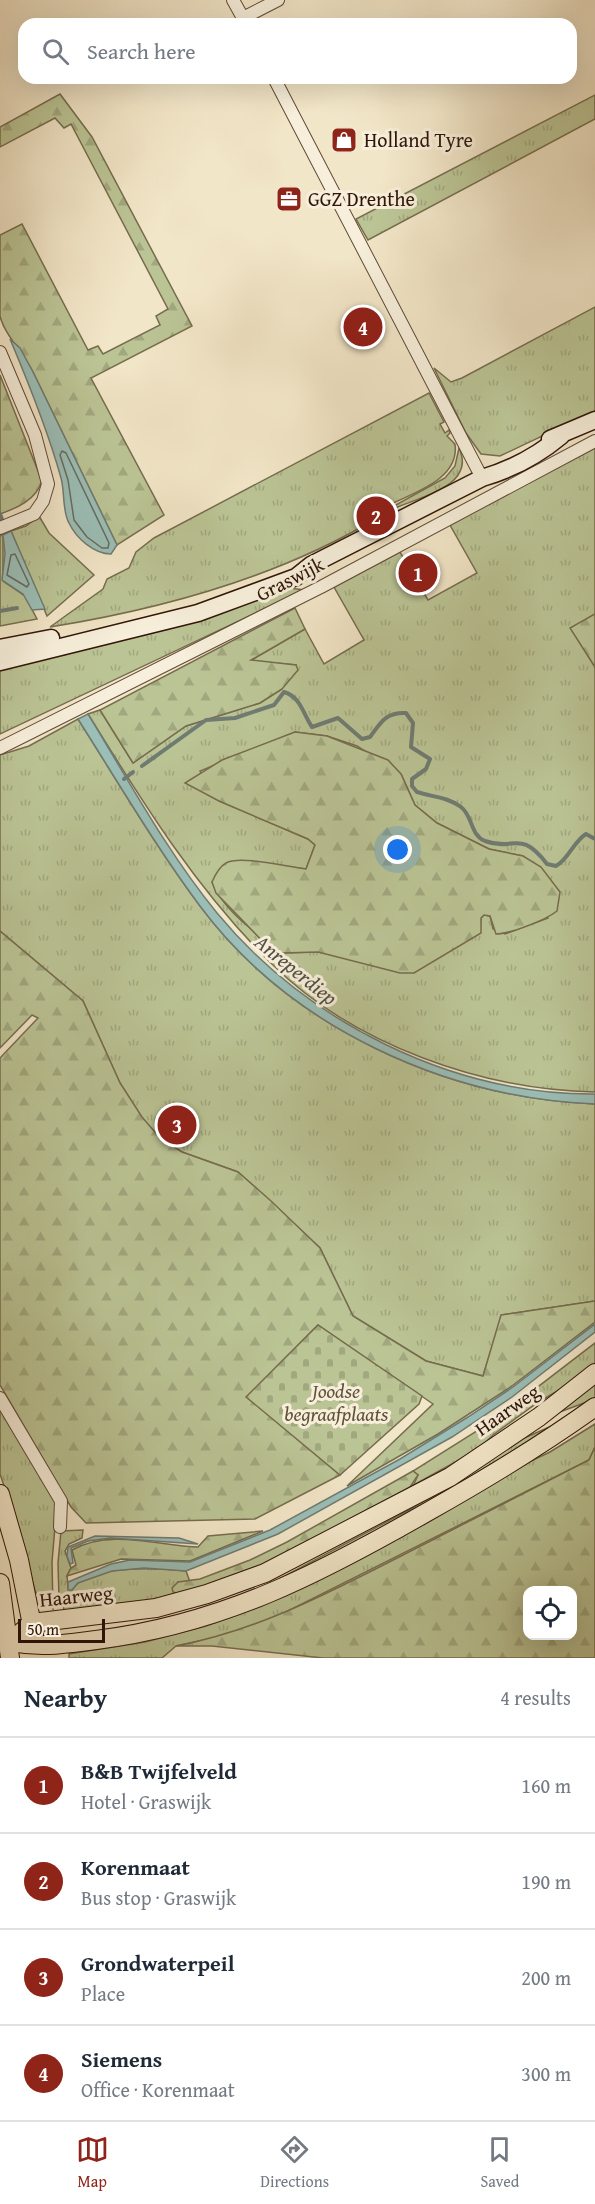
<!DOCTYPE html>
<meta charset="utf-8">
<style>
body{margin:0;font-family:"Gentium Book Plus",serif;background:#f6f6f7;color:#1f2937}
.controls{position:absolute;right:18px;bottom:18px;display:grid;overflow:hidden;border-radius:12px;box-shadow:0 6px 24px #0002}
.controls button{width:54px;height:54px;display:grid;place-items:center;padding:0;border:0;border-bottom:2px solid #e0e1e3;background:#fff;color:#1f2937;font:30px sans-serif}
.scale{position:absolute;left:18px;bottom:15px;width:87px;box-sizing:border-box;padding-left:6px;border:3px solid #301608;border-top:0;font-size:16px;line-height:21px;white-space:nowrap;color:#301608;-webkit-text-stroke:4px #f7efdb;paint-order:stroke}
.you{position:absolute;left:398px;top:850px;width:21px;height:21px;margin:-15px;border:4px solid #fff;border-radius:50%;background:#1a73e8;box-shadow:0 0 0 9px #1a73e833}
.badge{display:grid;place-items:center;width:39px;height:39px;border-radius:50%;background:#8f2418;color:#fff;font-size:20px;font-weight:700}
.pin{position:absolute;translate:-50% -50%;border:3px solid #fff;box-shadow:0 2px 6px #0006}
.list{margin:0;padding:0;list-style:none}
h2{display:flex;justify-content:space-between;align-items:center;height:78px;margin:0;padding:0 24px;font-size:26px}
h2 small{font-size:20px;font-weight:400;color:#747a83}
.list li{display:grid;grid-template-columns:39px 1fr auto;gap:18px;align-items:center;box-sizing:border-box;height:96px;padding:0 24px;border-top:2px solid #e0e1e3}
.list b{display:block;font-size:22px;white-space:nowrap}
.list p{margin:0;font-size:20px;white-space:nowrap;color:#747a83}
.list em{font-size:20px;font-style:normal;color:#747a83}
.icon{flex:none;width:33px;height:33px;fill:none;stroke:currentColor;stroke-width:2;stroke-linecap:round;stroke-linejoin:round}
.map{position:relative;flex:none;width:595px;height:1658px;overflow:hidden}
.search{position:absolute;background:#fff;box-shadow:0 6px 24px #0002;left:18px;right:18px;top:18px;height:66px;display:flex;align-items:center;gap:15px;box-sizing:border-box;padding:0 21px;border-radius:18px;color:#747a83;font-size:22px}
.sheet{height:462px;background:#fff}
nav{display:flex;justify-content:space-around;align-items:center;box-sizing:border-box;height:84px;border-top:2px solid #e0e1e3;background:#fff;font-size:16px;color:#747a83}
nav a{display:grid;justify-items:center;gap:3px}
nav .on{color:#8f2418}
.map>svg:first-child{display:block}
.grass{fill:url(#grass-tufts);stroke:#766d4e;stroke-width:1.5;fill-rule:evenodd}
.forest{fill:url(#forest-firs);stroke:#766d4e;stroke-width:1.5;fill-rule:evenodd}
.cemetery{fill:url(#cemetery-stones);stroke:#766d4e;stroke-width:1.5}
.water{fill:#9bbfb8;stroke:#707b72;stroke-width:1.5}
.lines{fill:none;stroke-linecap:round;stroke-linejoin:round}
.shore{stroke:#666a60;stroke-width:1.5}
.stream{stroke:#707b72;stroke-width:4}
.minor-casing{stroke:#604a38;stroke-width:14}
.secondary-casing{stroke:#301608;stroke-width:19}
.primary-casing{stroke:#301608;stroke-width:20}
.minor{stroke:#f7efdb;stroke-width:12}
.secondary{stroke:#f7efdb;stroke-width:16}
.primary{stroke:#f2e6c8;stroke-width:18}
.labels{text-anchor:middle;stroke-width:6;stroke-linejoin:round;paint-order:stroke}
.poi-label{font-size:20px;fill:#301608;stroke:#f7efdb;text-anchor:start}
.street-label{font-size:20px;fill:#301608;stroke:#f7efdb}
.park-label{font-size:20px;font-style:italic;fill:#615339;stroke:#f7efdb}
.water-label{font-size:21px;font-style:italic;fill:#555146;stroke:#f7efdb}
</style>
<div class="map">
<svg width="595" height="1658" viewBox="0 0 595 1658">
<defs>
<pattern id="grass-tufts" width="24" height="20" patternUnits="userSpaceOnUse" patternTransform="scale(1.5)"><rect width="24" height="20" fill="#bbc495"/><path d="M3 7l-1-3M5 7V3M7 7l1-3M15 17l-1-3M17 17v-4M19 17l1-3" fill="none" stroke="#a1a87f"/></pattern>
<pattern id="forest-firs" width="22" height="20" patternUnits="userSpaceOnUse" patternTransform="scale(1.5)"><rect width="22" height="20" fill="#bbc495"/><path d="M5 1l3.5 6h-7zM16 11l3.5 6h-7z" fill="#a1a87f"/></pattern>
<pattern id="cemetery-stones" width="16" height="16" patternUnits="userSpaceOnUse" patternTransform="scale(1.5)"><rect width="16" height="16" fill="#bbc495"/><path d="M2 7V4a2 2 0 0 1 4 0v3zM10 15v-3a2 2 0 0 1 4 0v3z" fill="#a1a87f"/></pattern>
</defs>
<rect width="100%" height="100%" fill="#f2e6c8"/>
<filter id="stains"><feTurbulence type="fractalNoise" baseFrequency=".00333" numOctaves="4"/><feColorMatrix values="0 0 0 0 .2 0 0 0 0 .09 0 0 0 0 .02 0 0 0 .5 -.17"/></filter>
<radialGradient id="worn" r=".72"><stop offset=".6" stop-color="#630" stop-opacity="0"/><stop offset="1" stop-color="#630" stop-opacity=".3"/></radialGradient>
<g class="grass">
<path d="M595 95V119L368 240 356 219Z"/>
<path d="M595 307V411L500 456 481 454 466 433 434 368 451 382 462 378Z"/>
<path d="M429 393 444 422 440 424 445 433 449 430 450 433 447 436 455 444C460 480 412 493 387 506L388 508 375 515 377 518C279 577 162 609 50 627L103 589 107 579 129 568 136 552 154 538Z"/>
<path d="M595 446V614L571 628 595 667V1092C483 1090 354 1045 273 965 198 892 143 803 88 714L100 710 133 763 186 726 260 703 282 689 296 665 250 661 305 629 324 664 364 640 334 587 400 552 428 600 477 573 450 525ZM295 732 327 736 357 746 401 774 415 805 437 823 489 849 523 856 548 918 505 934 493 929 490 916 484 915 481 918 480 933 458 945 346 957 318 952 281 953C257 933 224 912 212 882L239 861 306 869 315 845 308 839 219 801 200 771Z"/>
<path d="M459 448C477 486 419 497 393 509L392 507 445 478 455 466Z"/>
<path d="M39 516 49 533 94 575 47 616 11 531 26 526Z"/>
<path d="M3 535V581L25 596 37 619 0 626V536Z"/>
<path d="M282 587 304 590 0 734V665Z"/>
<path d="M78 719C118 782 156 847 200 906 291 1028 446 1098 595 1104V1301L502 1315 483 1376 426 1361 353 1316 320 1248 238 1172 182 1152 160 1138 142 1118 120 1083 83 1001 0 931V755L29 746Z"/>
<path d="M595 1343V1363L571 1383 537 1403 493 1435 479 1449 392 1497 414 1484 418 1475 413 1471 496 1419Z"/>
<path d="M595 1382V1399L557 1413Z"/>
<path d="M0 1406 57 1503 52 1562 53 1609 43 1602 35 1591 21 1536 0 1474Z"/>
<path d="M561 1422C468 1479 379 1534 279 1579L409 1510 522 1439Z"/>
<path d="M595 1424V1447L589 1460 270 1620 219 1637 176 1646 162 1658H69V1654L75 1653 145 1642 206 1626 262 1606 351 1562 510 1471 550 1452Z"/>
<path d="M83 1530 82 1538 69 1544 65 1551 71 1568 67 1576 68 1587 72 1590C87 1564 160 1568 186 1571L190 1582H178L179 1594 166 1599 64 1613 63 1599H59L58 1563 61 1531Z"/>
</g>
<g class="forest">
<path d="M60 94 92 137 192 326 91 378 164 515 117 545 33 372C24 354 4 334 0 316 0 295 0 258 0 235L22 224 88 350 98 346 103 354 160 325 156 316 168 309 71 124 64 128 55 118 0 147V127Z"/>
<path d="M0 375 42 481C36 500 17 508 0 514Z"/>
<path d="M295 608 305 629 251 660 296 665 298 670 282 689 260 703 186 726 133 763 100 710Z"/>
<path d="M595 614V667L570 628Z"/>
<path d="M295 732 327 736 388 760 401 774 415 805 437 823 489 849 523 856 541 867 560 892 557 911C546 920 509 934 496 934L490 916 484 915 481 918V933L414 973H400L318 952 281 953 271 950 216 893 212 882C215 875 219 867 226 863 240 855 288 867 306 869L315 845 308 839 219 801 185 783 222 760Z"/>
<path d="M0 931 83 1001 120 1083 142 1117 160 1138 182 1152 238 1172 271 1201 320 1248 353 1316 426 1361 483 1376 501 1315 595 1301V1322L512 1386 438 1434 347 1486 433 1404 318 1325 247 1397 340 1475 255 1519 86 1523 71 1507 0 1385V1058L38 1018 32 1015 0 1048Z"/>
<path d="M595 1447V1658H323L212 1646H176C259 1630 328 1593 403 1555 465 1523 527 1492 589 1460ZM528 1590H572V1636H528Z"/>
<path d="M413 1471 418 1475 410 1487 253 1571 179 1594 173 1592 172 1588 178 1582 200 1579 250 1560 287 1542Z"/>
<path d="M263 1531 190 1561 121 1559 67 1576 71 1568 76 1565 72 1550C110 1528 158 1546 198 1547L208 1536Z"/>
</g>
<path class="cemetery" d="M318 1325 422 1396 419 1404 340 1475 246 1397Z"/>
<g class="water">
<path d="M10 339 20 348 33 372 117 545 111 554C94 554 76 538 69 523 62 511 65 492 61 478 48 431 29 384 10 339Z"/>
<path d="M11 531 45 609 32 610 23 594 2 580 5 554 3 535Z"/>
<path d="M88 714C129 781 167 852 217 913 307 1022 452 1095 595 1094V1104C446 1098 291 1028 200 906 156 847 118 782 78 719Z"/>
<path d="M595 1324V1332L512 1397 452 1437 278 1534 186 1571 144 1568 112 1571 78 1583 72 1590H68V1582L111 1564 130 1560 190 1562 270 1530 400 1459 468 1417 513 1387Z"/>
<path d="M95 1536 179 1538 198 1544 110 1538 88 1541 71 1548 73 1563 70 1564 67 1556 68 1547Z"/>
</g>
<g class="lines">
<g class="shore">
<path d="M62 451 66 453 109 543 108 548H102L87 537 74 520 68 480 60 455Z"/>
<path d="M15 554 29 584 27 587 7 575 11 555Z"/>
</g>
<g class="stream">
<path d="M0 514 4 525"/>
<path d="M0 611 17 608"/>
<path d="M142 766 206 720 235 718 274 705 284 692C301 697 303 714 312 727L338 718 362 739 370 737C381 722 386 712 406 713L413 723 411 747 430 759 426 769 412 779V786L417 792C432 797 448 797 461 807 473 816 470 835 485 841 515 852 519 828 547 864L556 866C569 859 573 842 586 834L595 839"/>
<path d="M124 779 133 772"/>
</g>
<g class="minor-casing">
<g id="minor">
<path d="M233 0 243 18 278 0"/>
<path d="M274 78 482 478"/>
<path d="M0 352 35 435 48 484 43 501 34 514 0 528"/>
<path d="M0 748 321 587 595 441"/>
<path d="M0 1398 61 1501 60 1527"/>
</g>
</g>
<g class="secondary-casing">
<g id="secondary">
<path d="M550 439 595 420"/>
<path d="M0 648 51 638"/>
<path d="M0 662 198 613 296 577 311 565 482 478C513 469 537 456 561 436"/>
</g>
</g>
<g class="primary-casing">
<g id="primary">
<path d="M0 1494 19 1560 34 1635"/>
<path d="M0 1583 10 1658"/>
<path d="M10 1642 32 1623 156 1608 207 1594 265 1573 450 1477 539 1417 595 1373"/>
<path d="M10 1642C42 1648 64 1644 96 1640 223 1624 319 1574 429 1511 486 1479 542 1445 595 1407"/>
</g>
</g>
<use href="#minor" class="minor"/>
<use href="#secondary" class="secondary"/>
<use href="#primary" class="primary"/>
</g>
<defs>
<g id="shop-square" transform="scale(1.35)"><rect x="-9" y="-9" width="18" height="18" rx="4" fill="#8f2418" stroke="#f7efdb"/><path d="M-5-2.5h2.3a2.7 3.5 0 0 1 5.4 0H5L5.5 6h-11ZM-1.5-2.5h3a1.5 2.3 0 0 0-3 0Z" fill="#fff"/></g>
<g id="office-square" transform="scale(1.35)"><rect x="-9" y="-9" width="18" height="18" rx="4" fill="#8f2418" stroke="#f7efdb"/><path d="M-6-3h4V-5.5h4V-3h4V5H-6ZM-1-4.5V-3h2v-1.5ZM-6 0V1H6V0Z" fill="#fff"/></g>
</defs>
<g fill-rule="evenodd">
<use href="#shop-square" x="344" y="140"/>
<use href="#office-square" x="289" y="199"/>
</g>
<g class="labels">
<g class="poi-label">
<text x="364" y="147">Holland Tyre</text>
<text x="308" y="206">GGZ Drenthe</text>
</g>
<g class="street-label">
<text transform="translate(290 579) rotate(-27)" y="7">Graswijk</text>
<text transform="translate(507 1410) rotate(-35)" y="7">Haarweg</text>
<text transform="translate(76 1596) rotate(-6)" y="7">Haarweg</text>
</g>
<g class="park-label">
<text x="336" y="1398">Joodse<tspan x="336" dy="23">begraafplaats</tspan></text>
</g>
<g class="water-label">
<text transform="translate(296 970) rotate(39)" y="7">Anreperdiep</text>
</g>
</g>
<rect width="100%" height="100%" filter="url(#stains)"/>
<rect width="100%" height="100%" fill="url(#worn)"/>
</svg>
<div class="controls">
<button><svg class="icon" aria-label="locate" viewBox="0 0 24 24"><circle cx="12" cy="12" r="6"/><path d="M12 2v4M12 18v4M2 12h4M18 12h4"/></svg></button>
</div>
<div class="scale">50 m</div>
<div class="you"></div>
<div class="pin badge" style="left:418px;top:573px">1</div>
<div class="pin badge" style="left:376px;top:516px">2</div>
<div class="pin badge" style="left:177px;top:1125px">3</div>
<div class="pin badge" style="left:363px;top:327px">4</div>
<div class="search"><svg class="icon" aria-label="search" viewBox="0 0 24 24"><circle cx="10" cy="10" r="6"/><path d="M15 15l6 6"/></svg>Search here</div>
</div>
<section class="sheet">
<h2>Nearby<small>4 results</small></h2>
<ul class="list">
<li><span class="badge">1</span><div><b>B&amp;B Twijfelveld</b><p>Hotel · Graswijk</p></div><em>160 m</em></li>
<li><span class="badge">2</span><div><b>Korenmaat</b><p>Bus stop · Graswijk</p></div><em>190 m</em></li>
<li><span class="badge">3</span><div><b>Grondwaterpeil</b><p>Place</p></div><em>200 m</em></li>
<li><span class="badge">4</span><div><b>Siemens</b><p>Office · Korenmaat</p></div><em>300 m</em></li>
</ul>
</section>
<nav>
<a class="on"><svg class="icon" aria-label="map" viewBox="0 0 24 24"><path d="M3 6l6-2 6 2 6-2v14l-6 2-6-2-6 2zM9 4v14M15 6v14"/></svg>Map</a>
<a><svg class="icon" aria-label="directions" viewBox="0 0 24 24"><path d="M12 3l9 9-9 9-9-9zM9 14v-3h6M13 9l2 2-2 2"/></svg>Directions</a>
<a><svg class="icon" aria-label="saved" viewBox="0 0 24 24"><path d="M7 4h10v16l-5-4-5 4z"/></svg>Saved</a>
</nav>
